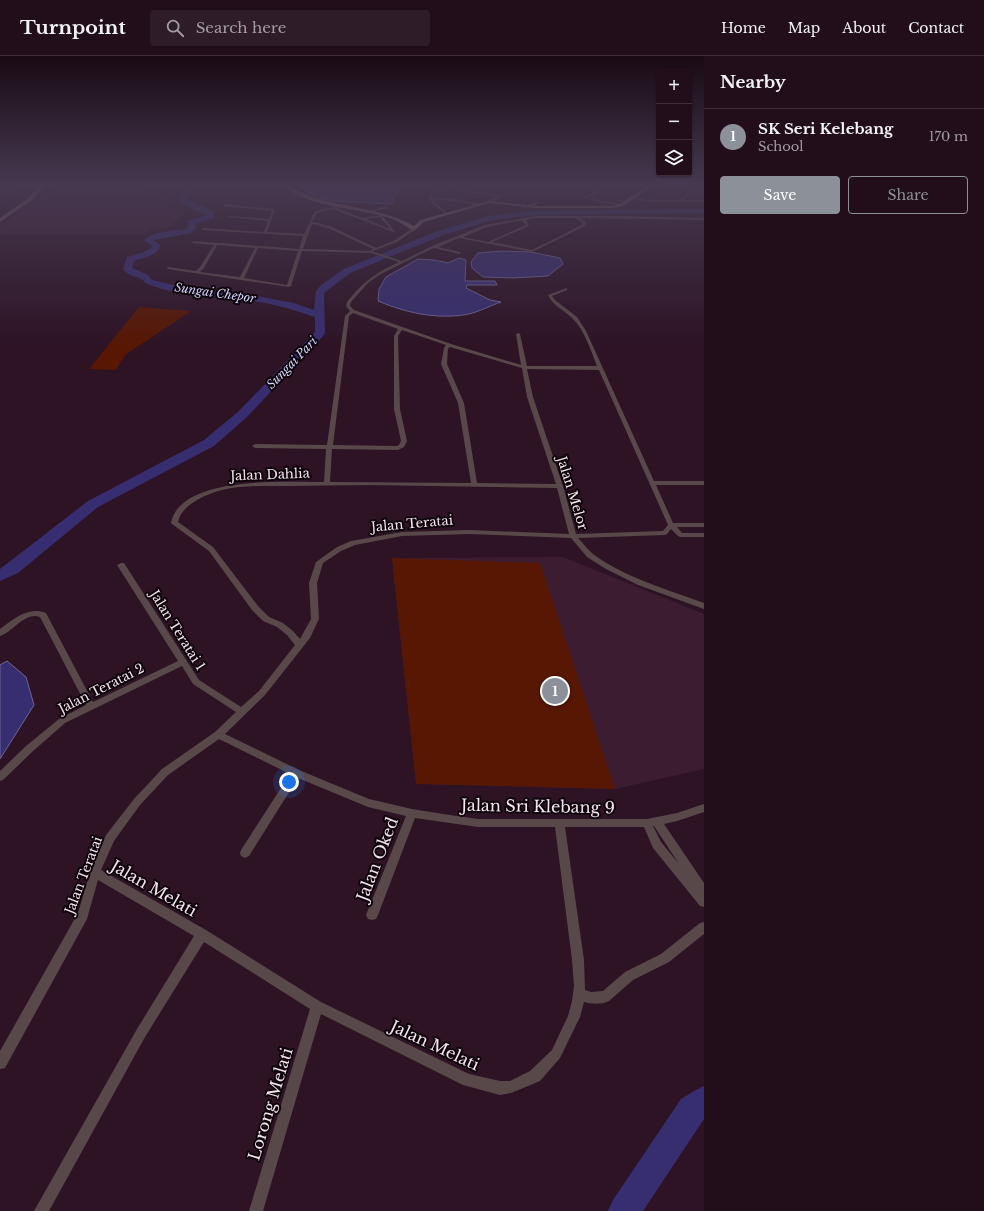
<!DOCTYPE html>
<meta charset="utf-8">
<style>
body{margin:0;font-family:"Libre Baskerville",serif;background:#2e1c28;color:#f1f3f6}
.controls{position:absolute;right:12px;top:12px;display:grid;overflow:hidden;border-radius:4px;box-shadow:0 1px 3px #0004}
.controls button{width:36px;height:36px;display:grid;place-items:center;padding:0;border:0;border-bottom:1px solid #3f2e3a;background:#220e1b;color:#f1f3f6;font:20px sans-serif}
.you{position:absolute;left:289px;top:726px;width:14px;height:14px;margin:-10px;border:3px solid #fff;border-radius:50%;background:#1a73e8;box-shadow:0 0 0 6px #1a73e833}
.badge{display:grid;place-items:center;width:26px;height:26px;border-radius:50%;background:#8c9099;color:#fff;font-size:13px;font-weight:700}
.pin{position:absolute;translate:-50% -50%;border:2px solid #fff;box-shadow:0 1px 4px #0006}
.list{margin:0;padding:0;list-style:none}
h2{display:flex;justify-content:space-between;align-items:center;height:52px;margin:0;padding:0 16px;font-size:17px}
h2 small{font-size:13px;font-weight:400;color:#a29ca3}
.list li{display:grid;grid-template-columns:26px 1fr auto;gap:12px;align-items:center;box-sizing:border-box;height:56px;padding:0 16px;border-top:1px solid #3f2e3a}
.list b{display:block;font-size:15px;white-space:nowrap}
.list p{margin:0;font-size:13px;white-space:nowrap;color:#a29ca3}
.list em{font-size:13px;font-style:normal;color:#a29ca3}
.actions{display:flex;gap:8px;padding:12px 16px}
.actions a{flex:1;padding:9px 0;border:1px solid #8c9099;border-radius:4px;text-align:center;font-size:14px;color:#8c9099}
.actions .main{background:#8c9099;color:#fff}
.icon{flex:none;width:22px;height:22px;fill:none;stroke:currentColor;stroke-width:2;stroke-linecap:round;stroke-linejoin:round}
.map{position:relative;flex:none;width:704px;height:1155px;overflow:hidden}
header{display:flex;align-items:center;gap:24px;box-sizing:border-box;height:56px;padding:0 20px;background:#220e1b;border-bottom:1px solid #3f2e3a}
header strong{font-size:19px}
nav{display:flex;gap:22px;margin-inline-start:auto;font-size:14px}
.search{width:280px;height:36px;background:#2e1c28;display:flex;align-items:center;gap:10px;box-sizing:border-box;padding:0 14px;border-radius:4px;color:#a29ca3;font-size:15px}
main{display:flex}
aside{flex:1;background:#220e1b}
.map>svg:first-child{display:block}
.built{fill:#3c1c31}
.green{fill:#571703}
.water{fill:#372e71;stroke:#706496}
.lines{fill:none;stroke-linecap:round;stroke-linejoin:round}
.river{fill:#372e71;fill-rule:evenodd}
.street{fill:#59484a;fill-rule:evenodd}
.secondary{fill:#7a6064;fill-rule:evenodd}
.labels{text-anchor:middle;stroke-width:4;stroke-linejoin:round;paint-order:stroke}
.far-water-label{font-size:12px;font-style:italic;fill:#d1d2fb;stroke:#0e050b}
.street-label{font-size:13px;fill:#f5e3ee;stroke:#0e050b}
.near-street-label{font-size:16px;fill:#f5e3ee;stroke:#0e050b}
</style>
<header>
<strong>Turnpoint</strong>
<div class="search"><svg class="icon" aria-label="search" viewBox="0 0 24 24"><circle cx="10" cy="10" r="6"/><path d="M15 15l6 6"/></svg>Search here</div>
<nav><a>Home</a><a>Map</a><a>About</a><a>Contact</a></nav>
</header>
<main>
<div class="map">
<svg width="704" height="1155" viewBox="0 0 704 1155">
<rect width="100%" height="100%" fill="#2d1324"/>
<g class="built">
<path d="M54 131 163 133 169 153 186 156 167 172 151 173 145 179H0V170Z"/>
<path d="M563 501 704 558V713L615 733 416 728 392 502Z"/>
</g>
<g class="green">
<path d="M139 251 191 255 125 299 116 314 89 313Z"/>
<path d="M392 502 540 507 615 733 416 728Z"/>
</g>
<g class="water">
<path d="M301 128H412L398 135 391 148 330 145 309 138 306 133 297 130Z"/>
<path d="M501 195 531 196 560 202 563 208 548 220 513 222 483 221 472 212 471 206 478 197Z"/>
<path d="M459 202 466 204 465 225H495L497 229H467L466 232 490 244 501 246C489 250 475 258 463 259 433 263 404 256 378 245L379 233 386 221 418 203 434 204 448 207Z"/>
<path d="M7 605 26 621 34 649 0 703V609Z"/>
</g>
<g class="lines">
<g class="river">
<path d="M193 128H199L200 132 185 142 214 156V162L195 168 196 172 191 177 154 184 160 189C158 200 143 202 134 205L132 212 148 219 152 224 165 227 203 235 246 238 294 247 314 254 316 235 321 229 344 213 435 176 488 160 534 155 704 153V157L534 159 492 164 441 180 350 217 324 237 325 277 324 279 247 361 214 390 98 451 18 517 0 525V513L88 445 204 384 239 355 315 276V261C292 253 270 247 247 244 214 239 179 241 148 228 144 227 144 224 141 223 134 219 128 220 123 213L127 201 144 196 151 192 152 190 144 184C153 175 173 175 186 173L188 171V165L207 159 190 152 176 142 193 131Z"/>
<path d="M704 1030V1063L643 1155H608L613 1144 681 1043 694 1035Z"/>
</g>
<g class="street">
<path d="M21 128H24L19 135 0 134V132L17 133Z"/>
<path d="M696 128H699L695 133 704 134V136L693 134 683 144H704V146H651L631 142 633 141 651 144H679Z"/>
<path d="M630 129 648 131 650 132 648 133 629 131Z"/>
<path d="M448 131 499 139 501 142 489 147 488 145 497 141 448 133 432 138V142H447L482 148 480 149 447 144H432L446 156 445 158 428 143 430 136Z"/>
<path d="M602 131 603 133 588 142 621 148 622 150 583 142Z"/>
<path d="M537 146 538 148 523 152 521 151Z"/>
<path d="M224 148 275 153 267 176 304 178 315 155 341 149 342 151 337 152 362 162 382 159 396 177 333 153 317 157 312 166 330 170 376 192 395 184 413 172 416 173 397 186 373 195 371 194 373 193 328 172 312 168 303 193 371 195 402 205 432 190 485 169 536 160H624L704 162V164L580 162 586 166 585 170 532 196 459 182 438 191 460 196V198L434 192 421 198 379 219 368 227 351 246 350 250 354 254 451 288 521 309 516 278 518 277 520 278 527 310H597C591 295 585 275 573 263 564 254 553 250 548 239L567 232V234L552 240 555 244 577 261 586 275 654 425H704V429H656L673 467H704V471H677L682 477H704V481H680L678 480 671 473 667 478 665 479 578 482C583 487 588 494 593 498 624 521 668 534 704 547V553L638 529 606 513 587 501 571 482 469 478 402 480 355 489 341 495 323 507 317 527 319 563 310 582 265 639 225 678 299 714 369 743 412 753 443 758 478 763H647L677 757 704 748V756L677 765 664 768 704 827V851L700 850 653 792 644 771H565L584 904 585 934 591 936 603 935 625 916 661 898 700 867 704 866V878L669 906 633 924 609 945C601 949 592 948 584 946L580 961 560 1002 540 1025 511 1037 500 1039 463 1029 321 958 263 1155H249L310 953 204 886 145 981 49 1155H34L137 973 194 880 98 824 87 863 5 1012 0 1013V995L78 857 90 816 106 779 134 743 162 713 215 676 236 656 193 628 182 610 65 667 32 696 3 724 0 725V715L26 690 59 663 86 649 40 561C25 555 13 576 0 580V573C14 563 28 550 46 557L93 646 178 605 117 509 121 507H124L199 624 241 651 259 635 295 589 287 579 277 571 263 565 252 554 209 495 172 468 171 467C180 419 287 426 324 426L326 393 255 392 252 390 255 388 327 389 345 260 350 255 346 250 347 246C364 225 374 218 399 206L371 197 302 195 291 230 289 231 167 213 168 211 196 215 200 211 214 189 192 187 193 185 299 193 303 180 202 174 203 172 264 176 268 165 228 161 230 160 269 163 272 155 223 150ZM380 161 390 173 366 163ZM536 162H575L582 166V169L532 194 492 186 529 170 526 164ZM522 164 526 169 488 186 463 181 487 171ZM217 189 255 192 240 221 200 216 204 212ZM258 192 298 195 287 229 244 222ZM353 257 398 273 394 280V353L401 385 399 389 397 390 333 389 349 260ZM402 274 446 289 444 292 441 308 458 347 471 427 330 426 332 393 398 394 404 391 407 385 400 353 398 280ZM450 291 522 312 527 341 556 428 477 427 464 347 447 308 448 292ZM527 313 599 314 668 469 663 475 576 478 563 430 533 341ZM369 429 557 432 569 478 469 474 402 476 351 485 337 491 316 506 309 527 311 563 300 583 293 575 283 567 269 561 258 550 213 491 178 466C181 449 206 438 222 434 243 429 265 430 286 430 314 430 341 429 369 429ZM219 683 290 718 241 794 240 797 241 800 245 802 249 800 298 722 368 751 406 760 366 859 368 863 372 864 376 863 378 859 415 762 478 771H555L572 904 574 930 572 945 568 960 552 994 530 1015 510 1025H500L469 1018 321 946 206 874 101 814 114 785 140 749 168 719ZM653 770H654L679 808 661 786Z"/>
<path d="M387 150 388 152 367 157 365 156Z"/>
</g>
<g class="secondary">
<path d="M42 128H47L31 145 0 166V162L27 143Z"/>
<path d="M281 128C289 128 301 137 309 140 343 152 382 152 414 170L420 164 489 145 536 150H614L619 148 651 128H656L623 150 614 152H536L489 147 424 166 414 175C407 172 402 167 395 164 361 150 309 154 281 128Z"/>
</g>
</g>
<linearGradient id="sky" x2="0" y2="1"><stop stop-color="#190a14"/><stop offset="0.44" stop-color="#463950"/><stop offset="1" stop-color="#463950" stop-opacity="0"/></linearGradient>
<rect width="704" height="290" fill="url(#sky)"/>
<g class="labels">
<g class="far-water-label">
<text transform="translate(215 237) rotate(8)" y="4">Sungai Chepor</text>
<text transform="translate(292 307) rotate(-46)" y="4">Sungai Pari</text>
</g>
<g class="street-label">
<text transform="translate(270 418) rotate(-2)" y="5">Jalan Dahlia</text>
<text transform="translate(573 437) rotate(73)" y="5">Jalan Melor</text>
<text transform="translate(412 467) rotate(-5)" y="5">Jalan Teratai</text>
<text transform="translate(178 574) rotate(58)" y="5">Jalan Teratai 1</text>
<text transform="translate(101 632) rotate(-27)" y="5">Jalan Teratai 2</text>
<text transform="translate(83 819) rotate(-69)" y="5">Jalan Teratai</text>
</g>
<g class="near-street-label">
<text transform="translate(538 750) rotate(1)" y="6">Jalan Sri Klebang 9</text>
<text transform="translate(377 803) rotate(-69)" y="6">Jalan Oked</text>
<text transform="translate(154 832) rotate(30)" y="6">Jalan Melati</text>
<text transform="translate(435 989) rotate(25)" y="6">Jalan Melati</text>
<text transform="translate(270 1048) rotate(-73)" y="6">Lorong Melati</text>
</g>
</g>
</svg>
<div class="controls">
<button>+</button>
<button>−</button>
<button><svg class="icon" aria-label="layers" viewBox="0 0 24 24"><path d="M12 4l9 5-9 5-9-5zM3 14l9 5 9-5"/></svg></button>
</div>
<div class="you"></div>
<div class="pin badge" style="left:555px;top:635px">1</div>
</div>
<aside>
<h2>Nearby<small></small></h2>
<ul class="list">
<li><span class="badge">1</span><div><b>SK Seri Kelebang</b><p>School</p></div><em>170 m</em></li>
</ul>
<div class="actions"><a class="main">Save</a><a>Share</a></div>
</aside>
</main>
